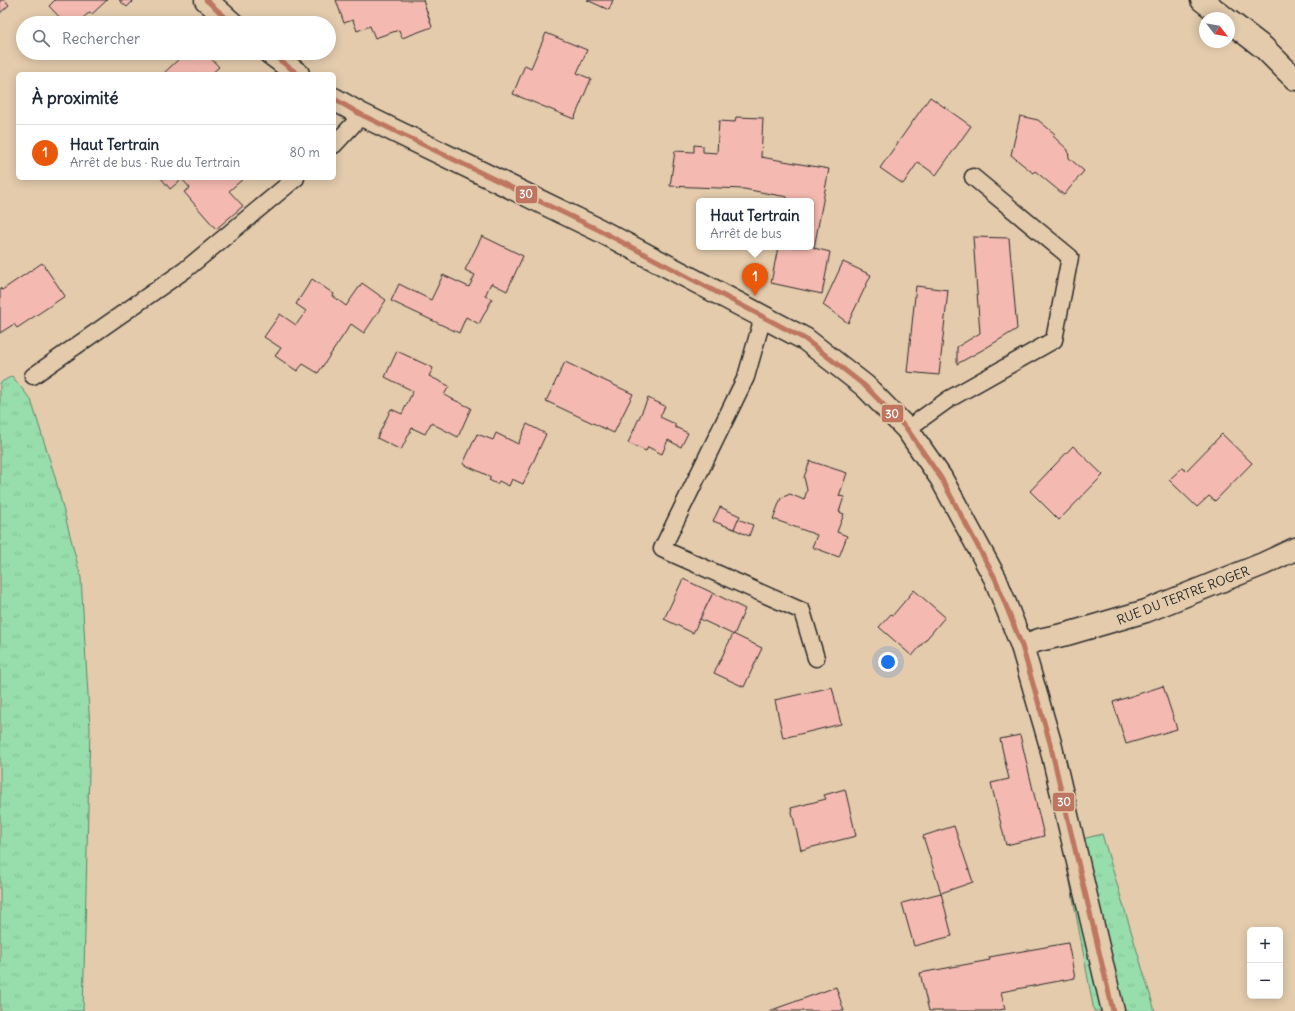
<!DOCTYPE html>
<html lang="fr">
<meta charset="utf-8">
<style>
body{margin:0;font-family:Delius,sans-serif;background:#f2f2f3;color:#1f2937}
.controls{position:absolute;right:12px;bottom:12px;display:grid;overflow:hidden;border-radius:6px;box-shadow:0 2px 10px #0003}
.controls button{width:36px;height:36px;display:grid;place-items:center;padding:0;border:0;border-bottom:1px solid #e0e1e3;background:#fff;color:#1f2937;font:20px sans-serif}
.compass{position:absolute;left:1199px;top:12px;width:36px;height:36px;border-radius:50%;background:#fff;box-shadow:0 2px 10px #0003;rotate:121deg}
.you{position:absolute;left:888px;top:662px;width:14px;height:14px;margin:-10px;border:3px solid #fff;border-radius:50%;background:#1a73e8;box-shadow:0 0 0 6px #1a73e833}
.badge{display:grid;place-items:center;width:26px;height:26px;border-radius:50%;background:#ea580c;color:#fff;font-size:13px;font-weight:700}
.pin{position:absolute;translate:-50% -33px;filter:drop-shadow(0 1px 2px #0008)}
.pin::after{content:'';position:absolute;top:21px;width:14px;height:12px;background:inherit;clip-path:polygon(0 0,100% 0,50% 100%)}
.popup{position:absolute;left:696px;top:198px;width:118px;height:52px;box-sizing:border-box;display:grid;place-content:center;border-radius:6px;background:#fff;filter:drop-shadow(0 1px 3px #0005);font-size:13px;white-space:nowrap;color:#747a83}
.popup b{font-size:15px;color:#1f2937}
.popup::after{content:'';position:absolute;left:50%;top:100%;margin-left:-8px;border:8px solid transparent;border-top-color:#fff}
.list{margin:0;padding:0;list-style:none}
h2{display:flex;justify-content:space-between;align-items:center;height:52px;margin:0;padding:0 16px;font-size:17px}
h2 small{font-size:13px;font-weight:400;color:#747a83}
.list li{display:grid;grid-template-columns:26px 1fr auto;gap:12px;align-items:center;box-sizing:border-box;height:56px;padding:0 16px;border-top:1px solid #e0e1e3}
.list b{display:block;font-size:15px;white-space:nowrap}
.list p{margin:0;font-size:13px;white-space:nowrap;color:#747a83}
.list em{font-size:13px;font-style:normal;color:#747a83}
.icon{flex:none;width:22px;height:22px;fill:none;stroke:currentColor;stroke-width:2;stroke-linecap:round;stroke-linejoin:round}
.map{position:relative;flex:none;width:1295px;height:1011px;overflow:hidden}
.search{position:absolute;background:#fff;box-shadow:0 2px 10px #0003;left:16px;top:16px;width:320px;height:44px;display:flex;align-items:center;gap:10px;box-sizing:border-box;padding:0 14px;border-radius:22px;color:#747a83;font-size:15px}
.panel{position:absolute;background:#fff;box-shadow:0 2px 10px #0003;left:16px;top:72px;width:320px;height:108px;border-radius:6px}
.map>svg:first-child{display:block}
.grass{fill:url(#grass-tufts);stroke:#61846c}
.building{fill:#f4b9b0;stroke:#2b2b2b}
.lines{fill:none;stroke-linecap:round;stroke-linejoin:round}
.lane-casing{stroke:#2b2b2b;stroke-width:19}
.street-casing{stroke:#2b2b2b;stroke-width:25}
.secondary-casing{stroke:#2b2b2b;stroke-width:25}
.lane{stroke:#e3cbac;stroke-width:16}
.street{stroke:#e3cbac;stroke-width:22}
.secondary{stroke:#e3cbac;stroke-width:22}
.bus-1-casing{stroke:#e3cbac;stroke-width:8}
.bus-1{stroke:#be7661;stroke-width:5}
.labels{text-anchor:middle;stroke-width:3;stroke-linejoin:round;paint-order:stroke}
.street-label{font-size:13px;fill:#2b2b2b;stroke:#e3cbac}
.line-badge{stroke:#e3cbac;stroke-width:1.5}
.badge-label{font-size:11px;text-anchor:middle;font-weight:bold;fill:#fff}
</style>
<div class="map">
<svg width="1295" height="1011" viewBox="0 0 1295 1011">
<defs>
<pattern id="grass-tufts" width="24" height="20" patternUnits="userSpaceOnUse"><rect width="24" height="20" fill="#97deac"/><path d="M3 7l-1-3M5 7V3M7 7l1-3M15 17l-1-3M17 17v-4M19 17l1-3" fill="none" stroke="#82bf94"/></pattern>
</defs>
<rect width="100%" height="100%" fill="#e3cbac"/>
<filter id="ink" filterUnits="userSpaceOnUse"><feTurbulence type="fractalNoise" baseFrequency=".025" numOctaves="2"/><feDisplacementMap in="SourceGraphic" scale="8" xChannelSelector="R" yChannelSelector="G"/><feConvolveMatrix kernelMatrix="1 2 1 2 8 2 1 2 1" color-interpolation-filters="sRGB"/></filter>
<g filter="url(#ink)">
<g class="grass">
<path d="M12 376 31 400 55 477 81 578 90 728 83 1011H0V383Z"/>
<path d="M1102 834 1155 1011H1094L1063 844Z"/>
</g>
<g class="building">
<path d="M0 0H5L9 5 0 13Z"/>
<path d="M55 0H107L92 14 90 12 77 23H65L49 6Z"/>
<path d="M119 0H134L127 7Z"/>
<path d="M336 0H423L432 27 402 38 399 30 375 38 370 26 357 31 353 20 344 23Z"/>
<path d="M587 0H613L609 10Z"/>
<path d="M546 33 587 50 577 73 591 79 574 119 513 94 525 65 531 68Z"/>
<path d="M185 53H206L219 67 211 74H163Z"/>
<path d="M930 97 971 126 936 175 918 162 903 184 880 168Z"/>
<path d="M1020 116 1038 120 1055 134 1053 136 1068 150 1069 158 1084 171 1064 195 1035 171 1033 173 1011 155Z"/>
<path d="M736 117 763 118 761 157 829 169 814 248 830 252 822 294 771 283 778 247H811V201H787V197L744 189 670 186 675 151 694 152V145L703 146V152L717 153 719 121 735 122Z"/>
<path d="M161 178H244L229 191 243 206 216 229 184 192 190 188 182 179 170 189Z"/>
<path d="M482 236 523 256 507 291 491 283 485 296 492 299 479 324 466 317 459 333 391 301 399 284 431 300 443 275 469 287 475 275 465 270Z"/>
<path d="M973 237 1009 238 1017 329 984 349 957 364V347L980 333Z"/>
<path d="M843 262 871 275 848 323 823 305Z"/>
<path d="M42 263 65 296 17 328 14 324 0 333V288L2 290Z"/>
<path d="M312 279 334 294 333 296 346 306 362 283 386 300 364 333 351 324 318 373 303 364 297 371 275 356 281 348 264 337 280 314 296 325 306 311 296 304Z"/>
<path d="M916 286 948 290 939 375 907 372Z"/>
<path d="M397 351 433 368 429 376 449 386 444 395 471 408 458 437 431 423 425 434 412 428 401 450 377 438 391 409 402 414 413 391 385 377Z"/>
<path d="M565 362 633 394 614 433 546 401Z"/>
<path d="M648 398 665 406 660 417 675 424V427L688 433 681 447 668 440 662 454 648 447 646 451 628 443Z"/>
<path d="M527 424 546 434 523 484 512 479 509 486 499 481 497 484 489 480 491 477 463 464 477 434 493 440 496 433 518 444Z"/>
<path d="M1222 434 1252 463 1215 501 1209 496 1197 507 1169 480 1182 468 1186 471Z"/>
<path d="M1073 446 1103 475 1059 520 1030 491Z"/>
<path d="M810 461 847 473 839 496 844 497 839 512 844 514 837 532 847 536 839 557 812 547 817 535 773 519 781 498 790 494 804 500 807 490 804 477Z"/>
<path d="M720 507 740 516 734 529 713 521Z"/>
<path d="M738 519 753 525 749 536 734 529Z"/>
<path d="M683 579 713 593 693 633 664 619Z"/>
<path d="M914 590 945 617 912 656 879 627 891 614 893 615Z"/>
<path d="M713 593 745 609 734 635 700 619Z"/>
<path d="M733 634 762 648 744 687 714 673Z"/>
<path d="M1163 686 1177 729 1126 744 1113 702Z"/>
<path d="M832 687 841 724 783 738 775 700Z"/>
<path d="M1020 735 1044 836 1006 845 991 783 1009 779 1000 739Z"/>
<path d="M845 789 856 836 801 850 791 808 826 799 824 795Z"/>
<path d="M954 826 973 882 941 893 923 836Z"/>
<path d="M941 893 952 936 914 946 902 903Z"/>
<path d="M1068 943 1075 978 1001 992 1005 1009 993 1011H929L920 973 990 960 989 957Z"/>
<path d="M836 987 844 1011H769Z"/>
</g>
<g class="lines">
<g class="lane-casing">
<g id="lane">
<path d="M334 145 362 115"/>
<path d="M763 317 746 377 662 549 802 611 816 658"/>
<path d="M33 376 185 270 296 178"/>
<path d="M907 429 949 399 1054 340 1070 257 973 177"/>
</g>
</g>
<g class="street-casing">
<g id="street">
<path d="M1202 0 1225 18"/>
<path d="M1229 21 1264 48 1295 79"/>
<path d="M1022 646 1039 640 1067 634 1146 611 1263 564 1295 549"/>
</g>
</g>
<g class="secondary-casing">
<g id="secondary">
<path d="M206 0 232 23"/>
<path d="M270 53 298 74"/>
<path d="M334 99 362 115 599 230 805 339 865 386 907 429 941 478 995 578 1022 646 1050 743 1113 1011"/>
</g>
</g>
<use href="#lane" class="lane"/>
<use href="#street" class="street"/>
<use href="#secondary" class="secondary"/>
<g class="bus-1-casing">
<g id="bus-1">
<path d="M206 0 232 23"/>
<path d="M270 53 298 74"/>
<path d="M334 99 362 115 599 230 805 339 865 386 907 429 941 478 995 578 1022 646 1050 743 1113 1011"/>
</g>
</g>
<use href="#bus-1" class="bus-1"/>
</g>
</g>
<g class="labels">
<g class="street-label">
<text transform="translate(1183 595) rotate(-21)" y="5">RUE DU TERTRE ROGER</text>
</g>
</g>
<g class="line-badge">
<rect x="515" y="185" width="23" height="19" rx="4" fill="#be7661"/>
<rect x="881" y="404" width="23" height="19" rx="4" fill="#be7661"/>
<rect x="1052" y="792" width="23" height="20" rx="4" fill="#be7661"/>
</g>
<g class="badge-label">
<text x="526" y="198">30</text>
<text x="892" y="418">30</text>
<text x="1064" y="806">30</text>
</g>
</svg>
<div class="controls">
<button>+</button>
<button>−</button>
</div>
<svg class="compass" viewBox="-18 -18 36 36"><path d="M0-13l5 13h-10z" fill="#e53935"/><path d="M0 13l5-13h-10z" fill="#747a83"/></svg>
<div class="you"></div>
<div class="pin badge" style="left:755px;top:296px">1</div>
<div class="popup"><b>Haut Tertrain</b>Arrêt de bus</div>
<div class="search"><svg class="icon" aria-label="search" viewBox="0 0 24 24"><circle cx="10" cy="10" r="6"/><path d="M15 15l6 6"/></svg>Rechercher</div>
<section class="panel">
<h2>À proximité<small></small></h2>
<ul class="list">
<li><span class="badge">1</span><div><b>Haut Tertrain</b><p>Arrêt de bus · Rue du Tertrain</p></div><em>80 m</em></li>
</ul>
</section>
</div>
